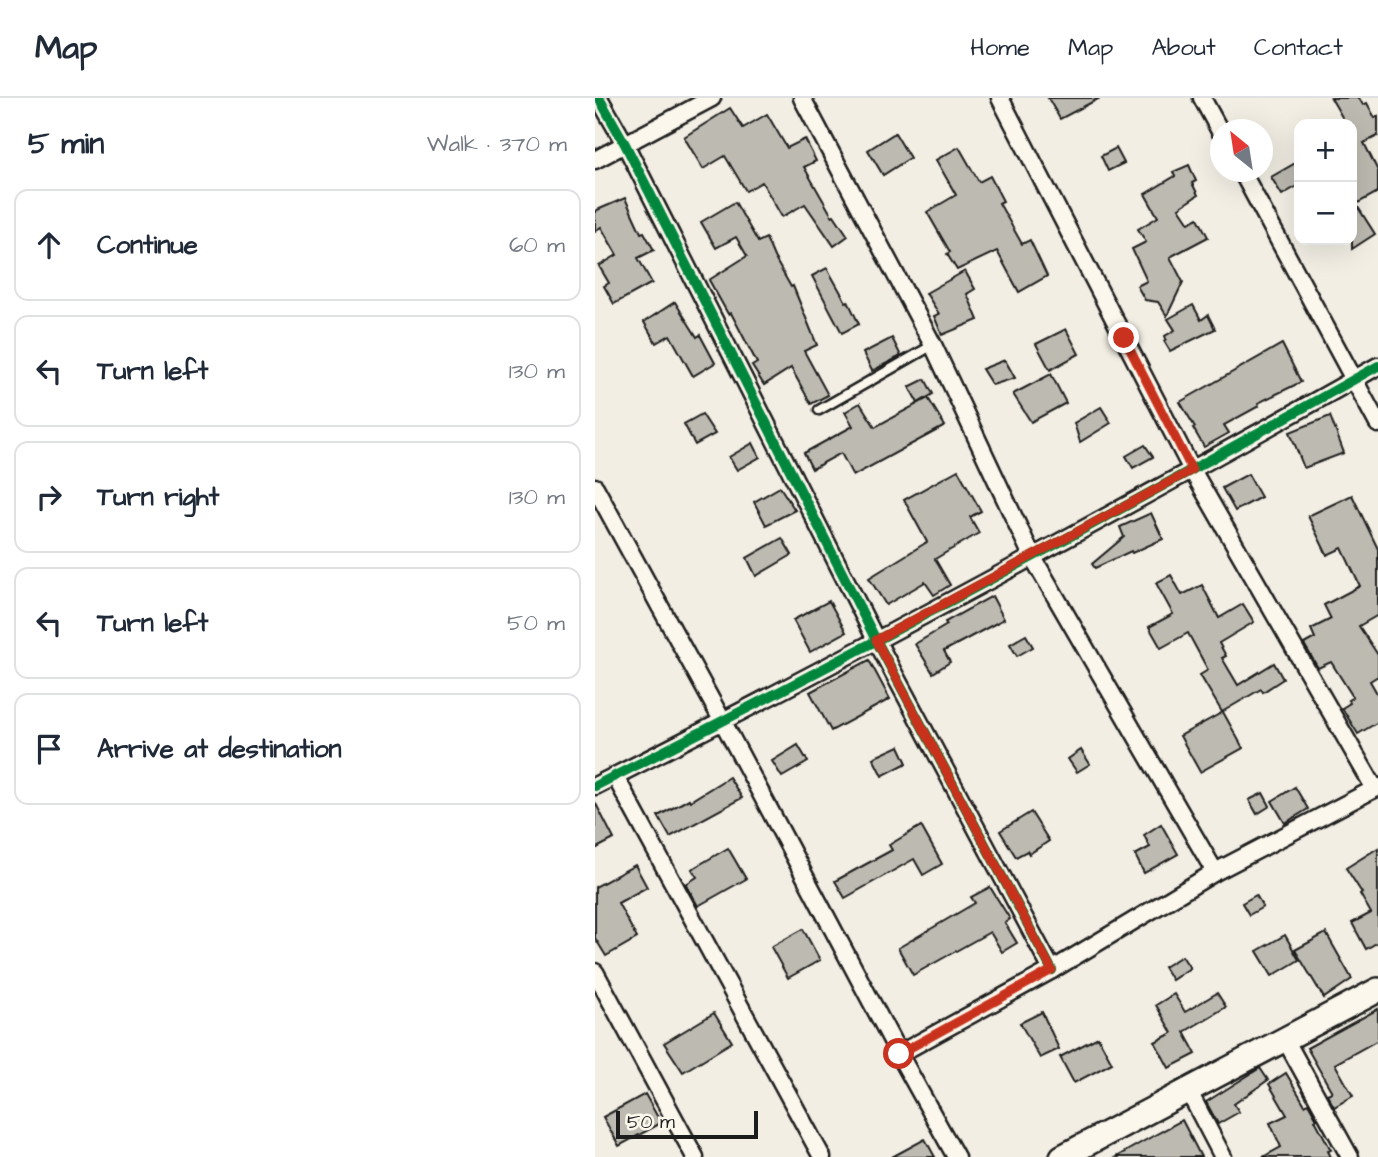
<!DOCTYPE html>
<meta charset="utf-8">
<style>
body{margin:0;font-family:"Architects Daughter",sans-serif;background:#f6f6f7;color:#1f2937}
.controls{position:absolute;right:21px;top:21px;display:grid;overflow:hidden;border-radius:14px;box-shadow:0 7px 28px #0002}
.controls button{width:63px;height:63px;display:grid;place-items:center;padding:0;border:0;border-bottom:2px solid #e0e1e3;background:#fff;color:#1f2937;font:35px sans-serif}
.compass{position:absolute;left:615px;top:21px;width:63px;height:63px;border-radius:50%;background:#fff;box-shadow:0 7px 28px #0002;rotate:330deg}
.scale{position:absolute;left:21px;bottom:18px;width:142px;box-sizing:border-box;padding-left:7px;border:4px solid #1c1c1c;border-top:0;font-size:19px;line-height:24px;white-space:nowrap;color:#1c1c1c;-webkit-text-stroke:5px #fbf7ec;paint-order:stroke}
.stop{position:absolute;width:21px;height:21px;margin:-16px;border:5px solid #c8321e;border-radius:50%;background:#fff}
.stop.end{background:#c8321e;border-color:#fff;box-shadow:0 2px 7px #0008}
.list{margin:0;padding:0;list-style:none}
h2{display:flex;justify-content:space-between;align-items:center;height:91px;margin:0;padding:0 28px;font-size:30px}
h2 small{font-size:23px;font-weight:400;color:#747a83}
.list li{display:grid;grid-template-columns:46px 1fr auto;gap:21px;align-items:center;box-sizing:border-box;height:112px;margin:0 14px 14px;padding:0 14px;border:2px solid #e0e1e3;border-radius:14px}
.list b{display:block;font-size:26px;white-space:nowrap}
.list em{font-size:23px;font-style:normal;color:#747a83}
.icon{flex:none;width:38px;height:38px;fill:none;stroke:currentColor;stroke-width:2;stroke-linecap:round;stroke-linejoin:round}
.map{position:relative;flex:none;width:783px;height:1059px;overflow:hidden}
header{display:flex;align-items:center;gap:42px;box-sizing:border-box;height:98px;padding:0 35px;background:#fff;border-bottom:2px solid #e0e1e3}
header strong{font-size:33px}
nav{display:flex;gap:38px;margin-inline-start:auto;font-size:24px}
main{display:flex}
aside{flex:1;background:#fff}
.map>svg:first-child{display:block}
.building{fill:#bdbab1;stroke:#1c1c1c;stroke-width:2}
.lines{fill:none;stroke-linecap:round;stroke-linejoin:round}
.lane-casing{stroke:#1c1c1c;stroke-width:13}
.street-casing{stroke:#1c1c1c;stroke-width:21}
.secondary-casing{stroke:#1c1c1c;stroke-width:28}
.lane{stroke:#fbf7ec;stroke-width:8}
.street{stroke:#fbf7ec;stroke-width:16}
.secondary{stroke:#fbf7ec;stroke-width:23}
.cycleway-casing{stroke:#fbf7ec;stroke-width:15}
.cycleway{stroke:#00873e;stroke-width:10}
.route{stroke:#c8321e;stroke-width:9}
</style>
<header>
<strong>Map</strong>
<nav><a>Home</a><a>Map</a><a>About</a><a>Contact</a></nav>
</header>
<main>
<aside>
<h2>5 min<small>Walk · 370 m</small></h2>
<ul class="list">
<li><svg class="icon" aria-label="ahead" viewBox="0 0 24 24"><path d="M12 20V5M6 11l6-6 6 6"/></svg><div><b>Continue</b></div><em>60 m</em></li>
<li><svg class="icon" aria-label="left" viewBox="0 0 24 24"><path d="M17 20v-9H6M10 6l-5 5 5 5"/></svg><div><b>Turn left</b></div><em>130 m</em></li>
<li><svg class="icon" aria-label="right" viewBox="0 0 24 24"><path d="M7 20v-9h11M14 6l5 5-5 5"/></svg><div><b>Turn right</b></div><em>130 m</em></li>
<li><svg class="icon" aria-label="left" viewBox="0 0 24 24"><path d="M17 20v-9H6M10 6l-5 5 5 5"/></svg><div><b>Turn left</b></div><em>50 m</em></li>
<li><svg class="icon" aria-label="arrive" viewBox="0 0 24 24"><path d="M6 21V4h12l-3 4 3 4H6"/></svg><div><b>Arrive at destination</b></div></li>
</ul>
</aside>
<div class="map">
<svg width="783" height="1059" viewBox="0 0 783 1059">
<rect width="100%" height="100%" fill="#f2eee4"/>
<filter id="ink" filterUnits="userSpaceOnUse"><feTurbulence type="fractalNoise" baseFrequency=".0143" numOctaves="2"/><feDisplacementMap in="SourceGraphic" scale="14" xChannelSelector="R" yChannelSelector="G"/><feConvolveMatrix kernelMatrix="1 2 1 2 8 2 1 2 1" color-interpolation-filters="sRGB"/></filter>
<g filter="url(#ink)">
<g class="building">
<path d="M453 0H505L465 21Z"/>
<path d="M736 0H764L768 7 772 5 780 20 783 18V38L769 45 783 73V94L761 106 780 136 757 151V26H751Z"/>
<path d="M135 10 148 30 172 16 192 50 210 41 221 63 209 69 237 118 239 117 253 138 239 148 210 106 187 119 167 84 151 93 130 58 108 71 89 39Z"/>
<path d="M300 35 315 60 288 77 273 52Z"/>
<path d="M364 49 384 84 395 78 408 103 404 105 427 146 435 142 452 178 424 194 402 153 362 172 352 156 355 154 332 114 361 97 341 62Z"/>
<path d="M521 50 529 65 513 73 506 58Z"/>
<path d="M704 63V87L687 97 676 79Z"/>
<path d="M594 67 601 83 597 85 603 97 584 110 594 125 603 120 613 139 575 159 588 184 572 218 563 204 550 202 542 188 552 183 537 151 551 144 543 131 563 119 550 96 580 78 578 74Z"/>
<path d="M30 100 46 135 49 134 59 152 43 160 57 185 19 206 9 188 14 185 4 168 22 157 6 129 0 133V113Z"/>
<path d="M140 104 163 144 171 140 179 159 196 189 198 188 222 247 209 253 233 297 216 306 196 270 169 287 157 268 162 265 136 215 133 216 114 182 152 158 141 139 121 150 106 124Z"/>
<path d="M232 170 251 204 253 203 264 226 247 235 217 178Z"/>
<path d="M370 173 380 191 372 196 383 222 347 237 339 218 344 216 331 195Z"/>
<path d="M80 204 102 239 105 237 120 265 98 278 75 237 61 245 49 224Z"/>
<path d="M598 207 606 222 613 217 620 231 575 253 569 243 571 241 570 238 580 232 573 221Z"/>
<path d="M471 231 484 256 455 272 441 246Z"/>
<path d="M297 240 306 258 277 273 268 255Z"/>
<path d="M687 246 706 284 663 305 664 308 629 327 634 335 609 349 598 330 600 329 585 304Z"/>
<path d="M410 262 420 280 397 287 387 271Z"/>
<path d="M456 276 471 305 436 324 418 296Z"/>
<path d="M330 281 338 296 323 305 314 289Z"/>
<path d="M333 300 350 328 258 378 246 355 217 371 209 355 258 328 250 314 265 305 280 329Z"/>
<path d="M506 309 516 325 485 344 479 325Z"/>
<path d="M107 316 120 336 100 347 89 326Z"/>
<path d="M735 318 749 355 709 370 695 334Z"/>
<path d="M158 345 165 359 142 372 134 359Z"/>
<path d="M550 347 558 359 538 370 531 358Z"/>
<path d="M363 372 386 413 375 419 384 435 340 461 355 487 339 497 330 484 291 507 274 480 332 444 309 402Z"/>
<path d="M653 376 666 399 640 413 627 390Z"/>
<path d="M185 389 200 412 171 427 159 404Z"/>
<path d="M757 397 783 451V517L764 528 783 557V578L775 583 783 597V624L763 636 747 610 755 605 753 602 758 599 736 564 723 570 709 546 720 540 716 531 736 521 729 507 765 488 747 450 732 457 713 418Z"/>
<path d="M556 415 568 441 537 455 536 453 500 470 497 466 529 439 525 429Z"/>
<path d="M187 440 197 457 161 478 152 460Z"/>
<path d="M576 477 587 497 607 487 624 520 648 506 659 524 624 545 631 558 627 560 643 587 679 565 688 581 668 594 666 591 627 614 605 577 613 572 593 535 566 550 554 529 578 516 561 485Z"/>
<path d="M397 498 409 521 349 553 355 564 338 575 320 546 352 527 350 524Z"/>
<path d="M234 503 251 534 215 554 198 522Z"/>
<path d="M431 537 438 549 422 558 415 546Z"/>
<path d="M274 562 295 601 236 633 215 594Z"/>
<path d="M628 614 648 650 605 674 585 638Z"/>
<path d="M203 647 213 664 187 679 177 663Z"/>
<path d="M304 648 312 665 287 678 278 660Z"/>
<path d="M486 652 495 666 482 674 473 661Z"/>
<path d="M134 679 147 700 75 739 63 718 94 701 95 703Z"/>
<path d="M700 689 713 711 690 725 677 703Z"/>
<path d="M668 695 675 708 662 716 654 702Z"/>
<path d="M0 704 19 741 0 751Z"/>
<path d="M436 714 454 743 434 756 432 753 421 759 405 733Z"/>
<path d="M566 726 583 756 549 775 540 757 555 749 549 737Z"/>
<path d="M326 728 347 766 328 777 319 761 250 800 240 783 297 752 294 747Z"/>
<path d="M133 750 151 781 103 808 91 786 102 779 97 771Z"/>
<path d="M783 750V844L771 851 757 825 776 815 765 796 767 795 751 770Z"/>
<path d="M40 767 52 789 23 805 42 840 11 858 0 840V789Z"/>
<path d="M395 789 415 821 410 825 422 845 407 854 395 834 318 877 303 850 380 805 376 799Z"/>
<path d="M661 797 668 809 654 817 647 805Z"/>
<path d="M208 831 225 862 193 880 176 849Z"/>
<path d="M731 835 757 881 729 900 700 852Z"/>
<path d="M690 837 704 862 677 878 662 853Z"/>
<path d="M587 858 595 870 577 882 569 869Z"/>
<path d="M622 895 631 909 589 934 601 956 574 970 560 944 577 935 561 907 579 896 590 914Z"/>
<path d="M783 911V942L740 966 758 998 739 1009 732 996 737 994 712 950Z"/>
<path d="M447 914 464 951 445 960 425 925Z"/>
<path d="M119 915 137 944 88 974 69 945Z"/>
<path d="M503 939 517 965 479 985 465 959Z"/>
<path d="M665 970 673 982 639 1006 644 1014 623 1026 611 1004Z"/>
<path d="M691 975 710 1007 713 1005 722 1021 720 1022 736 1052 733 1053 736 1059H668L686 1049 675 1025 692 1017 674 986Z"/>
<path d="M50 996 66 1025 24 1048 8 1019Z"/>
<path d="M587 1022 606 1059H521L549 1043Z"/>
<path d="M330 1041 340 1059H297Z"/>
</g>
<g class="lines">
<g class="lane-casing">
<path id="lane" d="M224 312 338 247"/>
</g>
<g class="street-casing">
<g id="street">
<path d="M4 0 30 46 281 542 457 872"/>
<path d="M207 0 338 247 437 458 620 774"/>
<path d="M405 0 597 372 780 691"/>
<path d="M607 0 626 35"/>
<path d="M0 62 117 0"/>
<path d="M647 74 783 326"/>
<path d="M0 389 128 624 304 956 361 1059"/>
<path d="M20 678 227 1059"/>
<path d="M0 688C265 555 525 413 783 268"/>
<path d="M0 874 100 1059"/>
<path d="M690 941 755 1059"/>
<path d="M304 956 457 872 620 774 783 689"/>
<path d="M593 992 628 1059"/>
</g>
</g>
<g class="secondary-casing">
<path id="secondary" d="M467 1059 783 892"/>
</g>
<use href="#lane" class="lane"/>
<use href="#street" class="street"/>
<use href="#secondary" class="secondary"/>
<g class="cycleway-casing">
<g id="cycleway">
<path d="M4 0 30 46 281 542 457 872"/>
<path d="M0 688C265 555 525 413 783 268"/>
</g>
</g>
<use href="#cycleway" class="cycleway"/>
</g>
</g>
<g class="lines" filter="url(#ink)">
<path class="route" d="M304 956 457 872 281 542 597 372 529 240"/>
</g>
</svg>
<div class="controls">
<button>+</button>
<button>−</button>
</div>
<svg class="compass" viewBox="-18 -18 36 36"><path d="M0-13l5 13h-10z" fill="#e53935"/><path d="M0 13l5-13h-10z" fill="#747a83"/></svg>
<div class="scale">50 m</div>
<div class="stop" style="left:304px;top:956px"></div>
<div class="stop end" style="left:529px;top:240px"></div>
</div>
</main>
